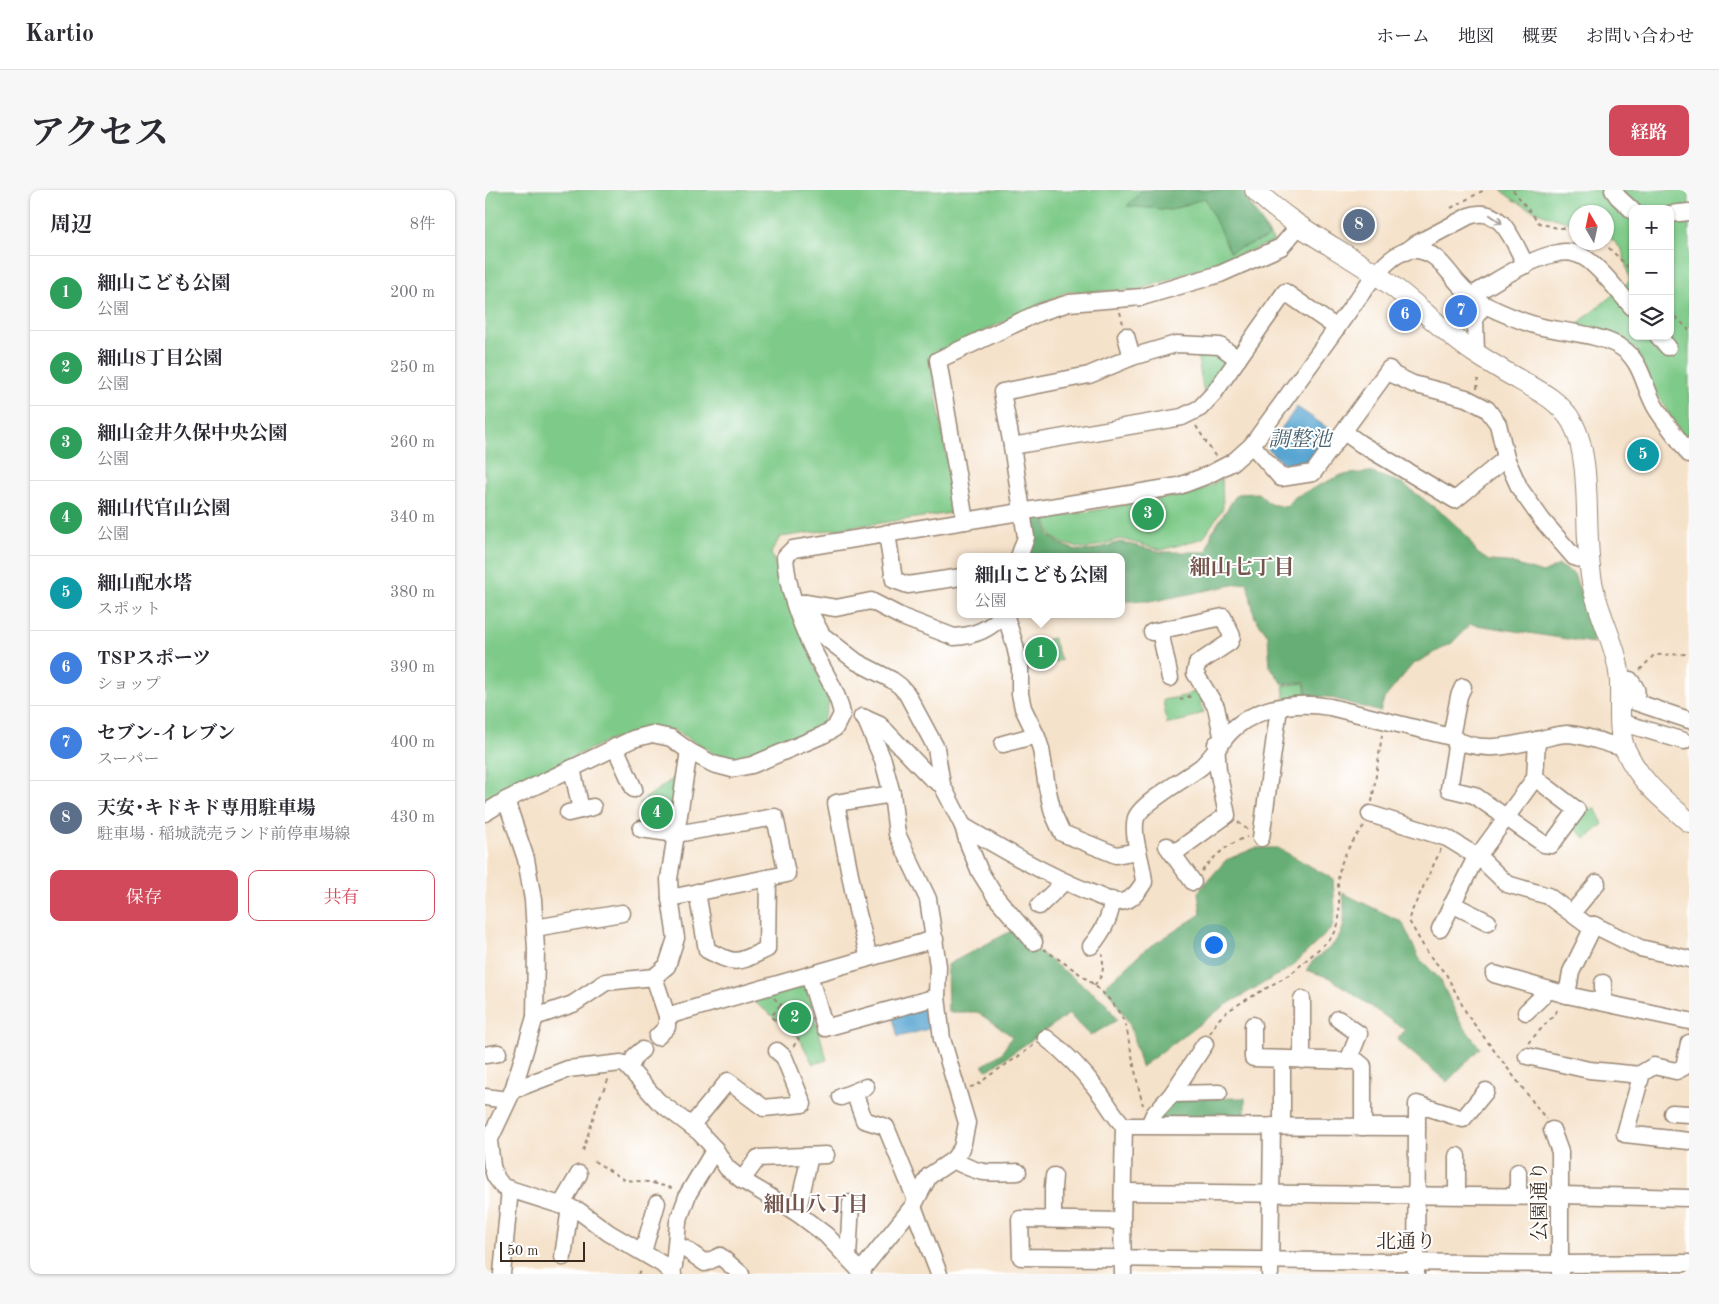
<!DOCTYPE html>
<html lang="ja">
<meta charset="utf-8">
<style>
body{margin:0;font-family:"Old Standard TT","Noto Serif JP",serif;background:#f7f7f7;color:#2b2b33}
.controls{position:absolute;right:15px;top:15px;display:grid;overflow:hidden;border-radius:10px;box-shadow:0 1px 4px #0004}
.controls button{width:45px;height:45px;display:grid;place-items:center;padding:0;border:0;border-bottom:1px solid #e1e1e2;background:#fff;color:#2b2b33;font:25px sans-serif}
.compass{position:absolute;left:1084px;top:15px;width:45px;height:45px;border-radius:50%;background:#fff;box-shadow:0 1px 4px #0004;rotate:351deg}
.scale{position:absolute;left:15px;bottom:12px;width:85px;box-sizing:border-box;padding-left:5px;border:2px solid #3b2a1e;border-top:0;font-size:14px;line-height:18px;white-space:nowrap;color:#3b2a1e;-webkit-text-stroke:4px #fff;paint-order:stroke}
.you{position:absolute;left:728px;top:754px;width:18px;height:18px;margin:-12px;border:4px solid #fff;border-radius:50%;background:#1a73e8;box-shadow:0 0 0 8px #1a73e833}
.badge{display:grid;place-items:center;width:32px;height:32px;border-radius:50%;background:#d1495b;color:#fff;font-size:16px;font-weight:700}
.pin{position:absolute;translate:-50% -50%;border:2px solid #fff;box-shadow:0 1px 5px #0006}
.popup{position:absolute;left:472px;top:363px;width:168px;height:65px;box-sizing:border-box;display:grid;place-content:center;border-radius:10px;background:#fff;filter:drop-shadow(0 1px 4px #0005);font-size:16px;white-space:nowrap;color:#7c7c81}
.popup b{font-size:19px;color:#2b2b33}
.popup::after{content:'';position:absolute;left:50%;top:100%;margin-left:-10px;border:10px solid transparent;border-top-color:#fff}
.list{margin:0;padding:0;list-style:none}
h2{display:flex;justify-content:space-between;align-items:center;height:65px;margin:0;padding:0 20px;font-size:21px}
h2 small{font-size:16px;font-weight:400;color:#7c7c81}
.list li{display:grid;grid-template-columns:32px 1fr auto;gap:15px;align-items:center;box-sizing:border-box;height:75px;padding:0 20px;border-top:1px solid #e1e1e2}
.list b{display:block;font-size:19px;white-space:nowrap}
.list p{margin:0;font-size:16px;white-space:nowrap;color:#7c7c81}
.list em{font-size:16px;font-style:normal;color:#7c7c81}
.actions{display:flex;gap:10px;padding:15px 20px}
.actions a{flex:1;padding:11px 0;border:1px solid #d1495b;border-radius:10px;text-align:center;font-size:18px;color:#d1495b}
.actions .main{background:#d1495b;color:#fff}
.icon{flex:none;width:28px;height:28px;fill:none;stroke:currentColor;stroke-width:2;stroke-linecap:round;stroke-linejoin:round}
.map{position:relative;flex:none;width:1204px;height:1084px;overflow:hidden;border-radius:10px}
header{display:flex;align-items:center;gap:30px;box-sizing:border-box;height:70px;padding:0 25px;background:#fff;border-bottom:1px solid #e1e1e2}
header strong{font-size:24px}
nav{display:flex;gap:28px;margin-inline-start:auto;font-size:18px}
.intro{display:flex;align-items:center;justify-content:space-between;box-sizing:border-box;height:120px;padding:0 30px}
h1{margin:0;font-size:35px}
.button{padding:12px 22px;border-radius:10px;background:#d1495b;color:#fff;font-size:18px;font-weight:700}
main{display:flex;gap:30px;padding:0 30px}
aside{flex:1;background:#fff;border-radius:10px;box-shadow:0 1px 4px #0004}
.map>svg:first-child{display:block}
.green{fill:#7eca88;stroke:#5c7a53;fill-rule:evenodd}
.forest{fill:#66ae74;stroke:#506c49}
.water{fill:#59a5d1;stroke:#4a6878}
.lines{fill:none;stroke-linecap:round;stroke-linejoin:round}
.minor-casing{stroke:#988674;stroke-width:19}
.major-casing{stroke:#988674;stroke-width:22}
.path{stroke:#988674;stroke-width:2;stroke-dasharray:4 4;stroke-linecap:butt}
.minor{stroke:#fff;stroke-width:16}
.major{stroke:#fff;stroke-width:20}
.oneway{stroke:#a79f9a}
.labels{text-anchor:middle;stroke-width:4;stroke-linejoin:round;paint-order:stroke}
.street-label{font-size:20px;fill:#3b2a1e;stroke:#fff}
.water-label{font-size:21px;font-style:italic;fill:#48616f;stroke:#fff}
.neighbourhood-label{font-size:21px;font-weight:bold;fill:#74564d;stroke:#fff}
</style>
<header>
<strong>Kartio</strong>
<nav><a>ホーム</a><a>地図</a><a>概要</a><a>お問い合わせ</a></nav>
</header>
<div class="intro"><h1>アクセス</h1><a class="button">経路</a></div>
<main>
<aside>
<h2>周辺<small>8件</small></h2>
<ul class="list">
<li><span class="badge" style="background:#2e9e5b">1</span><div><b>細山こども公園</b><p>公園</p></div><em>200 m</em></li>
<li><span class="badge" style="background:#2e9e5b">2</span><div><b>細山8丁目公園</b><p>公園</p></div><em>250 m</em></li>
<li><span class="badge" style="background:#2e9e5b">3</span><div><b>細山金井久保中央公園</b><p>公園</p></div><em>260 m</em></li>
<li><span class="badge" style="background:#2e9e5b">4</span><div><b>細山代官山公園</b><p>公園</p></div><em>340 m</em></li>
<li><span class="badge" style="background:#0f9aa8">5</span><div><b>細山配水塔</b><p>スポット</p></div><em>380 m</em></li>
<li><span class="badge" style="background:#3f7fe0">6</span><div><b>TSPスポーツ</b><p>ショップ</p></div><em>390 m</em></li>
<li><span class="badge" style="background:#3f7fe0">7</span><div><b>セブン-イレブン</b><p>スーパー</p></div><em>400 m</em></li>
<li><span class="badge" style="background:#5c6f8a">8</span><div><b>天安･キドキド専用駐車場</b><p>駐車場 · 稲城読売ランド前停車場線</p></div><em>430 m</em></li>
</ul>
<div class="actions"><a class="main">保存</a><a>共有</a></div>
</aside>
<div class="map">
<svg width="1204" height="1084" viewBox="0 0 1204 1084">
<rect width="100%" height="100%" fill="#fff"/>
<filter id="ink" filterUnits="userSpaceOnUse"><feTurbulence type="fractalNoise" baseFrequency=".02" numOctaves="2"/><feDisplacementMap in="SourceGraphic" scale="10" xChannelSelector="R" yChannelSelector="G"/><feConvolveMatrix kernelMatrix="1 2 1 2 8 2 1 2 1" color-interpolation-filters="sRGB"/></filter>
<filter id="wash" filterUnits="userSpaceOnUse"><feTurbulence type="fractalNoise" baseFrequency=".0096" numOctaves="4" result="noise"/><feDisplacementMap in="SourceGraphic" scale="20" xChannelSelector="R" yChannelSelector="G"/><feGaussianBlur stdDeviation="1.12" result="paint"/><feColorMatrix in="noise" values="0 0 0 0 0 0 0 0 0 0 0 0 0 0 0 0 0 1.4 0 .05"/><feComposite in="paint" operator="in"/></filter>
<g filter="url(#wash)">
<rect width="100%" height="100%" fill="#f5e2ca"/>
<g class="green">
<path d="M0 0H757L789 52 655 100 581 102 445 167 469 315 466 323 295 347 286 363 344 513 337 535 256 568 235 567 189 540H160L120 552 0 609Z"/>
<path d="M1017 0H1204V256L1171 203 1151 159 1092 134 1145 91 1137 60 1122 44V22H1092L1091 34C1070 30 1031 16 1017 0ZM1148 19H1185V146H1148Z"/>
<path d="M711 158H734L744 171 719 204Z"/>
<path d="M737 289 738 318 718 348 677 360 635 349 602 359 579 354 566 346 561 329 703 304 719 299Z"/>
<path d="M568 448 576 470 540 482 537 457Z"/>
<path d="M819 493 821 506 800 509 798 496Z"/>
<path d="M715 499 722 509 715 514 719 522 703 529 682 534 678 510 700 506Z"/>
<path d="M195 584 186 641 155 635V612Z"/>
<path d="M1110 618 1118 634 1101 649 1087 636 1098 621Z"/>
<path d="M320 794 342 870 328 874 313 846 267 810Z"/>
</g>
<g class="forest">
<path d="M657 0H754L784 47 745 62 720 8 686 20 642 16Z"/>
<path d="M884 282 917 293 962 327 981 345 992 363 1004 371 1022 372 1058 383 1074 375 1089 384 1098 410 1107 428 1108 453 985 434 967 453 927 475 899 509 895 522 843 507 822 506 820 492 798 494 785 477 783 445 770 428 762 392 670 411H636V367H541L548 352 546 334 549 328 559 326 564 346 579 356 592 360 605 361 635 352 677 362H722L727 342 752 304 773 303 785 314 801 317 810 307 856 285Z"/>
<path d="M770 658H793L848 689 850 721 847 738 805 778 739 816 656 877 645 835 627 806 619 797 660 760 716 724 713 702 741 670Z"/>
<path d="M858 703 917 732 934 768 955 789 975 832 995 858 962 892 912 850 920 840 845 788 822 780C825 772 830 769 838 763 863 745 860 730 858 703Z"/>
<path d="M526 741 620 812 632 830 605 846 584 824 503 880 497 876 517 863 527 846 492 822H463L462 775Z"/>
<path d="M760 908V931H672L688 909Z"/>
</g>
<g class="water">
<path d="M812 217 847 241 826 270 799 274 782 258Z"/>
<path d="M446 816 447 838 413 847 407 825Z"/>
</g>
</g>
<g filter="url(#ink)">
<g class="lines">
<g class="minor-casing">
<g id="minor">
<path d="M1128 0 1133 7 1148 21"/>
<path d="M1185 24 1204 22"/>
<path d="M920 62 931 54 984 26C1017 14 1028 52 1041 75"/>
<path d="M987 105C1012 91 1045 68 1073 63 1082 61 1092 63 1100 68 1115 77 1135 104 1148 118"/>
<path d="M641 146 647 167"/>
<path d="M1173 146 1183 157"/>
<path d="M991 163 990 128 999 115"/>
<path d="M859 242 876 254 970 310 1021 268"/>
<path d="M767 255 796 288 828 283 904 179 909 185 928 194 981 208 1002 219 1013 234 1021 268 1035 299 1057 330 1089 367 1104 372"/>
<path d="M527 256 697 227 715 218 729 203 800 102 852 138"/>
<path d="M480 331 453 170 553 123 584 113 657 107 735 84 796 57 814 36"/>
<path d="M402 343 409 390 423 395 476 387"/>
<path d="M534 367 541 347 527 256 517 202 604 185 647 167 691 154 735 156 753 169"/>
<path d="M314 413H320L337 445 372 472 407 490 415 496 422 504 451 558 457 595"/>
<path d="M320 413 351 418 386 411 417 427 469 447C488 446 506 439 518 424"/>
<path d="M520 424 529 452 535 478V504L538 518 552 547 556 559 562 597 568 623 577 643 631 665 653 661"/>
<path d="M675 441 685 488"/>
<path d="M667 442 738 427 747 446 745 452 712 474 710 483 731 517 738 550"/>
<path d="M1135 491 1145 490C1152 499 1153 500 1150 512L1204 530"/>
<path d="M377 527 395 535 445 587 457 595 478 636 483 653 495 682 510 706 549 752"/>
<path d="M1135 532 1199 551"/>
<path d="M966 547 974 506 978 497"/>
<path d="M972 551 964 599 989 605 1059 654 1066 655 1092 620 1050 588"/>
<path d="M518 554 551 545"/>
<path d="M130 557 149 599"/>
<path d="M87 578 96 620"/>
<path d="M21 610 41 669 48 710 51 759 50 827 28 900 4 951 7 976 10 986 18 997 94 1021 124 1043 177 1074 188 1084"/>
<path d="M0 623 21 610 148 549 167 544 186 548 204 561 228 574 247 579 267 575 338 545 350 538 357 524C353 502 339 482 329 462 315 433 302 399 300 367L308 359 694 296 723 285 748 272 767 255 884 93C895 79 912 58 932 60 953 62 962 82 975 95 982 103 992 111 1002 116 1021 125 1041 134 1062 138 1084 142 1124 146 1141 161 1158 176 1160 200 1171 218 1181 234 1193 248 1204 264"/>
<path d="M83 623 108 617"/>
<path d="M885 624 962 648 996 669 1022 694 1063 706 1102 735H1109L1155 758 1204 769"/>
<path d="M478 636C519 660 560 684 604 702 613 705 624 712 633 712 646 712 653 702 659 692 658 674 646 646 651 628 656 613 702 588 716 577 725 569 731 560 738 551 745 540 758 530 770 525 793 514 821 513 845 517L966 547C994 564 1026 556 1056 549 1065 547 1074 544 1083 544 1100 545 1122 554 1139 558"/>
<path d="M156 639 191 644 290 627 302 684 185 708"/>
<path d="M776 648 794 518"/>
<path d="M682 656 708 692"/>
<path d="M688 664 742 625 733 580 731 554"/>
<path d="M212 702 222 760C253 776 252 773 282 759L283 688"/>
<path d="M967 714 1003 732"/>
<path d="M554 716 579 692"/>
<path d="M1087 723 1112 693"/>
<path d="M50 738 137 723"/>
<path d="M955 739 988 673 1050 588 1052 550"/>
<path d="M606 756C616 744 626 727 627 710"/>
<path d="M384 768 372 720 351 613 407 604"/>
<path d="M1009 784 1082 805 1204 831"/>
<path d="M324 785 340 838 452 807"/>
<path d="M169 787 182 776 191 748 185 708 184 689 204 561"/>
<path d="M1082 805 1086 782 1109 735"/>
<path d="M1118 812V793"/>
<path d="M1041 822 1064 800"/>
<path d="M50 827 88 814 121 792 169 787 182 826 450 749"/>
<path d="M853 829 874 844 863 871"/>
<path d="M768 835V868L872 871 878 876V937"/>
<path d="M172 847 182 837V826"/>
<path d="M561 848C581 863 598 881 613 901 622 912 628 925 639 936L637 1031 638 1084"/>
<path d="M1204 853 1199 877 1191 881 1169 876 1157 883 1140 944 1204 951"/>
<path d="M0 865 13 863"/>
<path d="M1042 866 1104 880 1156 885"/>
<path d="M797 869V936"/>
<path d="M817 870V809"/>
<path d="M145 878 150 866 157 860"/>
<path d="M28 900 83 879 136 873 141 875 173 911 214 942 230 959 242 978 257 990 312 1023 341 1045 378 1084"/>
<path d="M369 902 379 930 401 937 431 1010"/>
<path d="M687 904 734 903"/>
<path d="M0 907 22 910"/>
<path d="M356 907 381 897"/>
<path d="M1187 923 1204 924"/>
<path d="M664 935 669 924 687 904 720 854"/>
<path d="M206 936 243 891 279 918 318 914 299 867 292 861"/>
<path d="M639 936 932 937 931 1084"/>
<path d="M932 937V914L978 929 1001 901"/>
<path d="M1067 940 1075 962V1084"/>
<path d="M972 966V1005"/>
<path d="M468 970C496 985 502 983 533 982"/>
<path d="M257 990 273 968 341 965"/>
<path d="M638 1002 1076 1007"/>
<path d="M1076 1005 1204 1008"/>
<path d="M1033 1006V982"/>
<path d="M76 1015 94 984"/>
<path d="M428 1016 454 1084"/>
<path d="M312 1023 325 966"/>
<path d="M568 1029V997L569 986"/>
<path d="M637 1031 535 1029 536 1067 1075 1074 1204 1073"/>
<path d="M192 1060 199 1058 220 1073 235 1066 256 1084"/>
<path d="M158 1062 172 1013"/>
<path d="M78 1067 85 1017"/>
<path d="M363 1067 366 1013"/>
<path d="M189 1076 193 1032 203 1004 230 959"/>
<path d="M376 1081 428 1016 444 986 468 970 477 958 482 933 457 849 452 807 453 776 443 709 412 644 407 604 398 570 380 528"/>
<path d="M17 1084 25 999"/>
<path d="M785 1084 787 936"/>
</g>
</g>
<g class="major-casing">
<path id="major" d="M770 0C805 35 849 56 889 83 925 106 954 139 990 163 1004 172 1018 181 1033 189 1054 201 1074 210 1087 232 1104 261 1101 317 1103 350 1104 370 1105 389 1111 408 1119 436 1133 461 1135 491 1136 511 1132 545 1141 561 1156 593 1178 609 1204 632"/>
</g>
<g class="path">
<path d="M1028 0 1054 33 1072 38H1092"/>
<path d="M966 18 999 0"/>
<path d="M1118 52 1148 82"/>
<path d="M1185 121 1204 140"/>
<path d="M635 122 638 134"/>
<path d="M992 199 993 189"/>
<path d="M711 236 730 266"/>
<path d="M1155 480 1169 465 1204 464"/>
<path d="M695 510 704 506 706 512"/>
<path d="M887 612 897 545"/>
<path d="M753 632 763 640"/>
<path d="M956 659 925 725 924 731 943 764 961 784 983 826 1061 929"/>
<path d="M717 681C730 665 743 654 762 647"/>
<path d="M559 759C588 780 624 799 640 833 642 839 643 846 644 852 649 873 652 894 658 915"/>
<path d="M609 795C619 786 619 777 617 764"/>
<path d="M289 808 315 833 325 830"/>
<path d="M295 815 286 827 314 849 307 858"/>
<path d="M725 843 733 830 744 820 807 783 847 747C861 728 850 705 854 683 857 665 869 649 880 635"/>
<path d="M1043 853 1070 824 1074 817"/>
<path d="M485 897C494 896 498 890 505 885 520 875 535 866 549 855"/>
<path d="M98 961 114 909 124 888"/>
<path d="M109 971 140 990 164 992 190 999"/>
<path d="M153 1084 157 1079"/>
</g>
<use href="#minor" class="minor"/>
<use href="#major" class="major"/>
</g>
<defs><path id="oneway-shaft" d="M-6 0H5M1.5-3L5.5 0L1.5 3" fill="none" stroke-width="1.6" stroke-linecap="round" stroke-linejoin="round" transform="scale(1.25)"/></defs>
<use class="oneway" href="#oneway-shaft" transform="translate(1011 29) rotate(35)"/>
</g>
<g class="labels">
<g class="street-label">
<text transform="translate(1054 1011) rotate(-90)" y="7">公園通り</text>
<text x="921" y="1058">北通り</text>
</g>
<g class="water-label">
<text x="815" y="256">調整池</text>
</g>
<g class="neighbourhood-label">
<text x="757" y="384">細山七丁目</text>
<text x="331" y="1021">細山八丁目</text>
</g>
</g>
</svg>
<div class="controls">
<button>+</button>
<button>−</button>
<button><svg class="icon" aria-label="layers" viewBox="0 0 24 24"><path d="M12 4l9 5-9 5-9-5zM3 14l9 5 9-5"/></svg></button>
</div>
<svg class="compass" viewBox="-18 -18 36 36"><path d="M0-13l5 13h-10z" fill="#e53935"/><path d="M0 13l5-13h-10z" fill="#7c7c81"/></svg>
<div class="scale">50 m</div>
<div class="you"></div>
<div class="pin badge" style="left:556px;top:463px;background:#2e9e5b">1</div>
<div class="popup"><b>細山こども公園</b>公園</div>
<div class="pin badge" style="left:310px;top:828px;background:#2e9e5b">2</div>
<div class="pin badge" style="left:663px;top:324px;background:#2e9e5b">3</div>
<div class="pin badge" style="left:172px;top:623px;background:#2e9e5b">4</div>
<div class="pin badge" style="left:1158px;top:265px;background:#0f9aa8">5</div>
<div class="pin badge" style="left:920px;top:125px;background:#3f7fe0">6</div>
<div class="pin badge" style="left:976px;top:121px;background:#3f7fe0">7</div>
<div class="pin badge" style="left:874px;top:35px;background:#5c6f8a">8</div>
</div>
</main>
